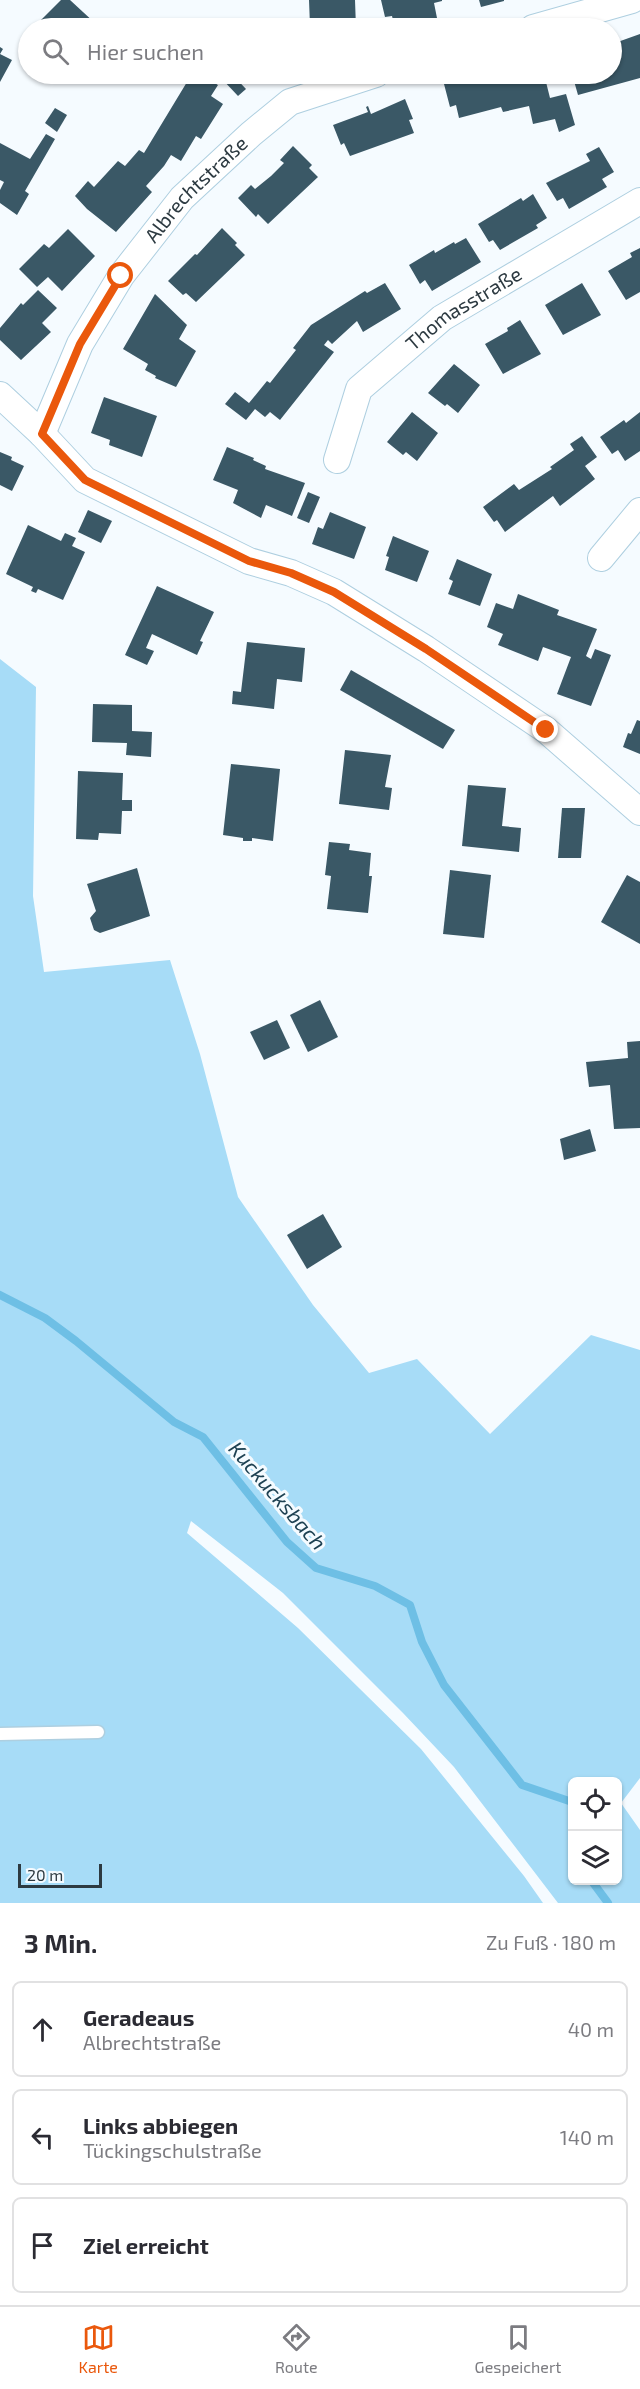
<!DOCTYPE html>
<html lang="de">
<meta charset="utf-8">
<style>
body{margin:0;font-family:"Exo 2",sans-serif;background:#f7f7f7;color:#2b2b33}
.controls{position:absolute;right:18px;bottom:18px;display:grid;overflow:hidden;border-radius:9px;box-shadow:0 2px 4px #0004}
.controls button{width:54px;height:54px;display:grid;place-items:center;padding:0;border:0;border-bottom:2px solid #e1e1e2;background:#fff;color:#2b2b33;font:30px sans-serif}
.scale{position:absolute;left:18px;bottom:15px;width:84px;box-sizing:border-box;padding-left:6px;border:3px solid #2d3a41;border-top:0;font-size:16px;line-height:21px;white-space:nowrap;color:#2d3a41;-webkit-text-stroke:4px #f5fbff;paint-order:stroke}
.stop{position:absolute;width:18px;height:18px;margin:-14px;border:4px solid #ea580c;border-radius:50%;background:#fff}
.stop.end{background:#ea580c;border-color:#fff;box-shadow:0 2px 6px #0008}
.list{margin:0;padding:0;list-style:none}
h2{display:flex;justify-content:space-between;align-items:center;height:78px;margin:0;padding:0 24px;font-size:26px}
h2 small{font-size:20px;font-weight:400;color:#7c7c81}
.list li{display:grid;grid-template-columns:39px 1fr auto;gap:18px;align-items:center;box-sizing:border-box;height:96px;margin:0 12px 12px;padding:0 12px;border:2px solid #e1e1e2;border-radius:9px}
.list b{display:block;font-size:22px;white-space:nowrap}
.list p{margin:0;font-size:20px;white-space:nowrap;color:#7c7c81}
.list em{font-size:20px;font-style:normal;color:#7c7c81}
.icon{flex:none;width:33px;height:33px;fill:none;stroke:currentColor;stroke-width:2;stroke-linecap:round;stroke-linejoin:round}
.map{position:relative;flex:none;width:640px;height:1903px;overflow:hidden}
.search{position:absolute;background:#fff;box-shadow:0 2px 4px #0004;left:18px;right:18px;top:18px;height:66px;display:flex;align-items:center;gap:15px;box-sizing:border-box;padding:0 21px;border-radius:33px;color:#7c7c81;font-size:22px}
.sheet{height:402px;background:#fff}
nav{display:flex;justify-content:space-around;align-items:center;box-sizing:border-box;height:84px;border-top:2px solid #e1e1e2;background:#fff;font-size:16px;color:#7c7c81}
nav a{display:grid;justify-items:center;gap:3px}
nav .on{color:#ea580c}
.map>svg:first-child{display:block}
.green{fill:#a7dcf7;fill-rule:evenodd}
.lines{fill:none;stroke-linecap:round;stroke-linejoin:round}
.stream{stroke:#6ebfe5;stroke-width:8}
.building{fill:#3a5866}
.lane-casing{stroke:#aecfe0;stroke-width:15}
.street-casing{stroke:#aecfe0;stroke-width:28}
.lane{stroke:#fff;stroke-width:12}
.street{stroke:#fff;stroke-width:26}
.route{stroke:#ea580c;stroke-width:8}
.labels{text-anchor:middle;stroke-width:6;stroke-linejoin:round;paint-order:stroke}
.street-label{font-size:20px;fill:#2d3a41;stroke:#f5fbff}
.water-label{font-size:21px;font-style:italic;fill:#1e4253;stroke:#f5fbff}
</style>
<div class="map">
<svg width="640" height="1903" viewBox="0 0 640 1903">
<rect width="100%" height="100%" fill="#f5fbff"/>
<path class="green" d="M0 659 36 687 33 896 44 972 170 960 200 1054 238 1197 313 1305 369 1373 417 1359 490 1434 591 1335 640 1350V1778L621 1803 640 1830V1903H558L454 1767 403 1713 283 1593 191 1521 187 1533 298 1628 421 1749 524 1876 543 1903H0ZM572 1782H618V1880H572Z"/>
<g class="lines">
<g class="stream">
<path d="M0 1295 45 1318 76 1341 174 1422 203 1437 287 1542 316 1568 375 1586 410 1605 422 1642 444 1685 522 1785 572 1802"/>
<path d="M591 1880 608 1903"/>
</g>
</g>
<g class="building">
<path d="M61 0H70L96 24H101L105 28H42L39 26 43 22 41 20Z"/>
<path d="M309 0H355L356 28H297V26H310Z"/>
<path d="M381 0H442V1L434 3 437 18 395 28 392 16 385 17Z"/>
<path d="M479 0H504V1L481 7Z"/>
<path d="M640 34V78L578 95 572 74H612V44Z"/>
<path d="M0 47 3 49 0 54 12 60 0 82Z"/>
<path d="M185 74H200L218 85 211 96 223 104 201 139 196 136 181 161 171 155 164 166 146 186 152 192 116 232 87 209 75 196 88 181 94 187 118 161 125 166 139 150 144 153 187 82 182 78Z"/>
<path d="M228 74H232L246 89 238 96 222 79Z"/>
<path d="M242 74H258L260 75 252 83Z"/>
<path d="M514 74H544L550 98 566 94 575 125 559 132 555 119 533 124 529 106 503 112 501 107 459 118 456 105 450 107 444 84 476 79 477 81 493 77 495 82 515 77Z"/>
<path d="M405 99 413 119 409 120 414 133 350 156 344 143 341 145 333 125 368 112 366 107 368 106 371 114Z"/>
<path d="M55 108 67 115 57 132 45 123Z"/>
<path d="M46 134 55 139 25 191 29 194 17 215 0 203V190L4 182 0 180V143L30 159Z"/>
<path d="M293 146 312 165 309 168 318 177 268 224 258 214 256 217 238 198 251 185 255 189 271 176 284 163 280 160Z"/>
<path d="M599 147 614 172 602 179 607 187 569 209 563 198 557 201 546 183 590 161 586 154Z"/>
<path d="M533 194 547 218 536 225 538 228 500 250 493 240 489 242 478 224 521 198 523 201Z"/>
<path d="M222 228 237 243 235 245 245 255 196 302 186 293 183 295 168 281 195 254 197 255Z"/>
<path d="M68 229 95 256 62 291 48 277 37 287 19 269 44 244 49 248Z"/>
<path d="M466 238 481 262 432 291 425 280 420 284 409 265 434 250 435 253 454 242 455 244Z"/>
<path d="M640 248V292L626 300 608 271 632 257 630 253Z"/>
<path d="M385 283 401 309 363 332 357 321 332 344 328 340 324 345 334 352 280 420 270 412 265 417 255 409 246 420 225 404 235 392 249 403 267 381 270 383 296 350 293 348 311 325 365 291 367 293Z"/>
<path d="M582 283 601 315 563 335 545 305Z"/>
<path d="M38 290 57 308 42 323 51 332 21 360 0 340V328L21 303 23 305Z"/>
<path d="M155 294 187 325 179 339 196 351 176 387 155 378 156 376 145 370 148 364 123 349Z"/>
<path d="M520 320 541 354 503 374 485 344 508 331 507 328Z"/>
<path d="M454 364 480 385 458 413 447 404 445 406 428 393Z"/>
<path d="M104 397 157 416 142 457 109 445 110 440 91 433Z"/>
<path d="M412 412 438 433 417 461 406 452 403 455 387 442Z"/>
<path d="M640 412V451L625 461 618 450 612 454 600 437 624 420 626 423Z"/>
<path d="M582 436 597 457 585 466 595 479 560 506 553 496 505 532 497 520 494 522 483 507 514 484 519 490 552 469 550 467 574 450 570 444Z"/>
<path d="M227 447 254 458 253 460 266 466 265 469 305 483 292 516 266 505 261 518 233 503 238 490 213 480Z"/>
<path d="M0 452 12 457 11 460 24 466 12 491 0 485Z"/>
<path d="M308 492 320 497 309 523 297 518Z"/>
<path d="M88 510 112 521 101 543 78 532Z"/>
<path d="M330 512 366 527 354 559 312 544 318 527 323 529Z"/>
<path d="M28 525 61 541 65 533 76 538 72 546 85 552 63 600 38 589 36 593 31 591 33 587 6 574Z"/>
<path d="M393 536 429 551 417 582 385 570 389 557 386 556Z"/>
<path d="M457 559 492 574 480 606 448 594 453 581 449 579Z"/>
<path d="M157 586 214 612 200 641 203 642 197 655 152 634 146 648 154 651 147 665 125 655Z"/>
<path d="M518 594 559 610 557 615 597 629 586 656 591 659 595 649 611 655 591 706 557 694 571 657 543 647 538 661 498 645 503 634 487 627 496 603 513 609Z"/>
<path d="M247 642 305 648 302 682 277 679 274 709 232 704 233 691 241 692Z"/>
<path d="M351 670 455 730 443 749 340 690Z"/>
<path d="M93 704 132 705V731L152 732 151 757 126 755 127 743 92 742Z"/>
<path d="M637 720 640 721V754L623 747 628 733 631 734Z"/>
<path d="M345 750 391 755 385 787 392 788 389 810 339 804Z"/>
<path d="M231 764 280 769 273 841 252 838V841H243V838L223 835Z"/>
<path d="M78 771 123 773 122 800H132V811H122L121 834 99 833 98 840 76 839Z"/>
<path d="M468 785 506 788 502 826 521 828 519 852 462 846Z"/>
<path d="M562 808H585L581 858H558Z"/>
<path d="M329 842 350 844 349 850 371 853 369 876H372L368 913 327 909 331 876 325 875Z"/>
<path d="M137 868 150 916 100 933 94 930 90 918 96 911 87 884Z"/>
<path d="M450 870 491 875 484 938 443 934Z"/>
<path d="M627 875 640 882V944L601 922Z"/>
<path d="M320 1000 338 1037 308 1052 290 1015Z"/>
<path d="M277 1020 290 1048 264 1060 250 1032Z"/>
<path d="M640 1041V1128L614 1129 610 1085 589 1087 586 1062 628 1058 627 1042Z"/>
<path d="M590 1129 596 1151 564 1160 560 1139Z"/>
<path d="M323 1214 342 1247 307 1269 287 1235Z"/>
</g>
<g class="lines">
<g class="lane-casing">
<path id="lane" d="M0 1734 98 1732"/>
</g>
<g class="street-casing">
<g id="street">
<path d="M533 28 632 0"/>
<path d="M0 395 42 434 85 480 249 561 291 573 334 592 426 649 546 730 640 812"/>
<path id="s1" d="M42 434 80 344 121 276 182 198 251 134 290 102 376 74"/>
<path id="s2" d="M337 460 359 389 442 318 640 201"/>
<path d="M601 558 640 511"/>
</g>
</g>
<use href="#lane" class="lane"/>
<use href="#street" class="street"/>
</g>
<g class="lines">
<path class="route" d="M121 276 80 344 42 434 85 480 249 561 291 573 334 592 426 649 546 730"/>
</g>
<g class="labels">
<g class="street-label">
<text dy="7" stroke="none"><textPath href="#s1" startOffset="292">Albrechtstraße</textPath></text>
<text dy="7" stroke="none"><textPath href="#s2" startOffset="207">Thomasstraße</textPath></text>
</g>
<g class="water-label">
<text transform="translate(277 1496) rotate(49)" y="7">Kuckucksbach</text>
</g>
</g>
</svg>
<div class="controls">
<button><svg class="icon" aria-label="locate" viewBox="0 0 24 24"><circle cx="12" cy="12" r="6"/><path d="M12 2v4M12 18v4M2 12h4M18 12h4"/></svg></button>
<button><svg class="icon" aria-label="layers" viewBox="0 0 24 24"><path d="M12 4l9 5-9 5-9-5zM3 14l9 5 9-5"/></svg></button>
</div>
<div class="scale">20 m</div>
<div class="stop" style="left:121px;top:276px"></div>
<div class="stop end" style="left:546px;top:730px"></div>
<div class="search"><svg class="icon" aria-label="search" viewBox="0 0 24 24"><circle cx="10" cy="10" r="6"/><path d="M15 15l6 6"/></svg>Hier suchen</div>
</div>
<section class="sheet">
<h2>3 Min.<small>Zu Fuß · 180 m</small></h2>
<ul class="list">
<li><svg class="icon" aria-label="ahead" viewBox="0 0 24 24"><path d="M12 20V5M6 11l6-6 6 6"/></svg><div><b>Geradeaus</b><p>Albrechtstraße</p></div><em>40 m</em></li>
<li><svg class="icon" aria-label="left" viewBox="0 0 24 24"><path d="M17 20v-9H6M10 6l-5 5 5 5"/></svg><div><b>Links abbiegen</b><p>Tückingschulstraße</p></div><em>140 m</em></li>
<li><svg class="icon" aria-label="arrive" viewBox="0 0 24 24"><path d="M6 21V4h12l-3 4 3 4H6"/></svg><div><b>Ziel erreicht</b></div></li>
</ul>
</section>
<nav>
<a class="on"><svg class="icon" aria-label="map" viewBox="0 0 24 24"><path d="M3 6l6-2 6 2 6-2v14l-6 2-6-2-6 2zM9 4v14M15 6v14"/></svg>Karte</a>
<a><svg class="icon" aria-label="directions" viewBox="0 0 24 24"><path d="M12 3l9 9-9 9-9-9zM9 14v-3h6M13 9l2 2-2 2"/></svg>Route</a>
<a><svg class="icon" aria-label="saved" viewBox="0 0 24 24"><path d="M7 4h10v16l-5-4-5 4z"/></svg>Gespeichert</a>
</nav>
